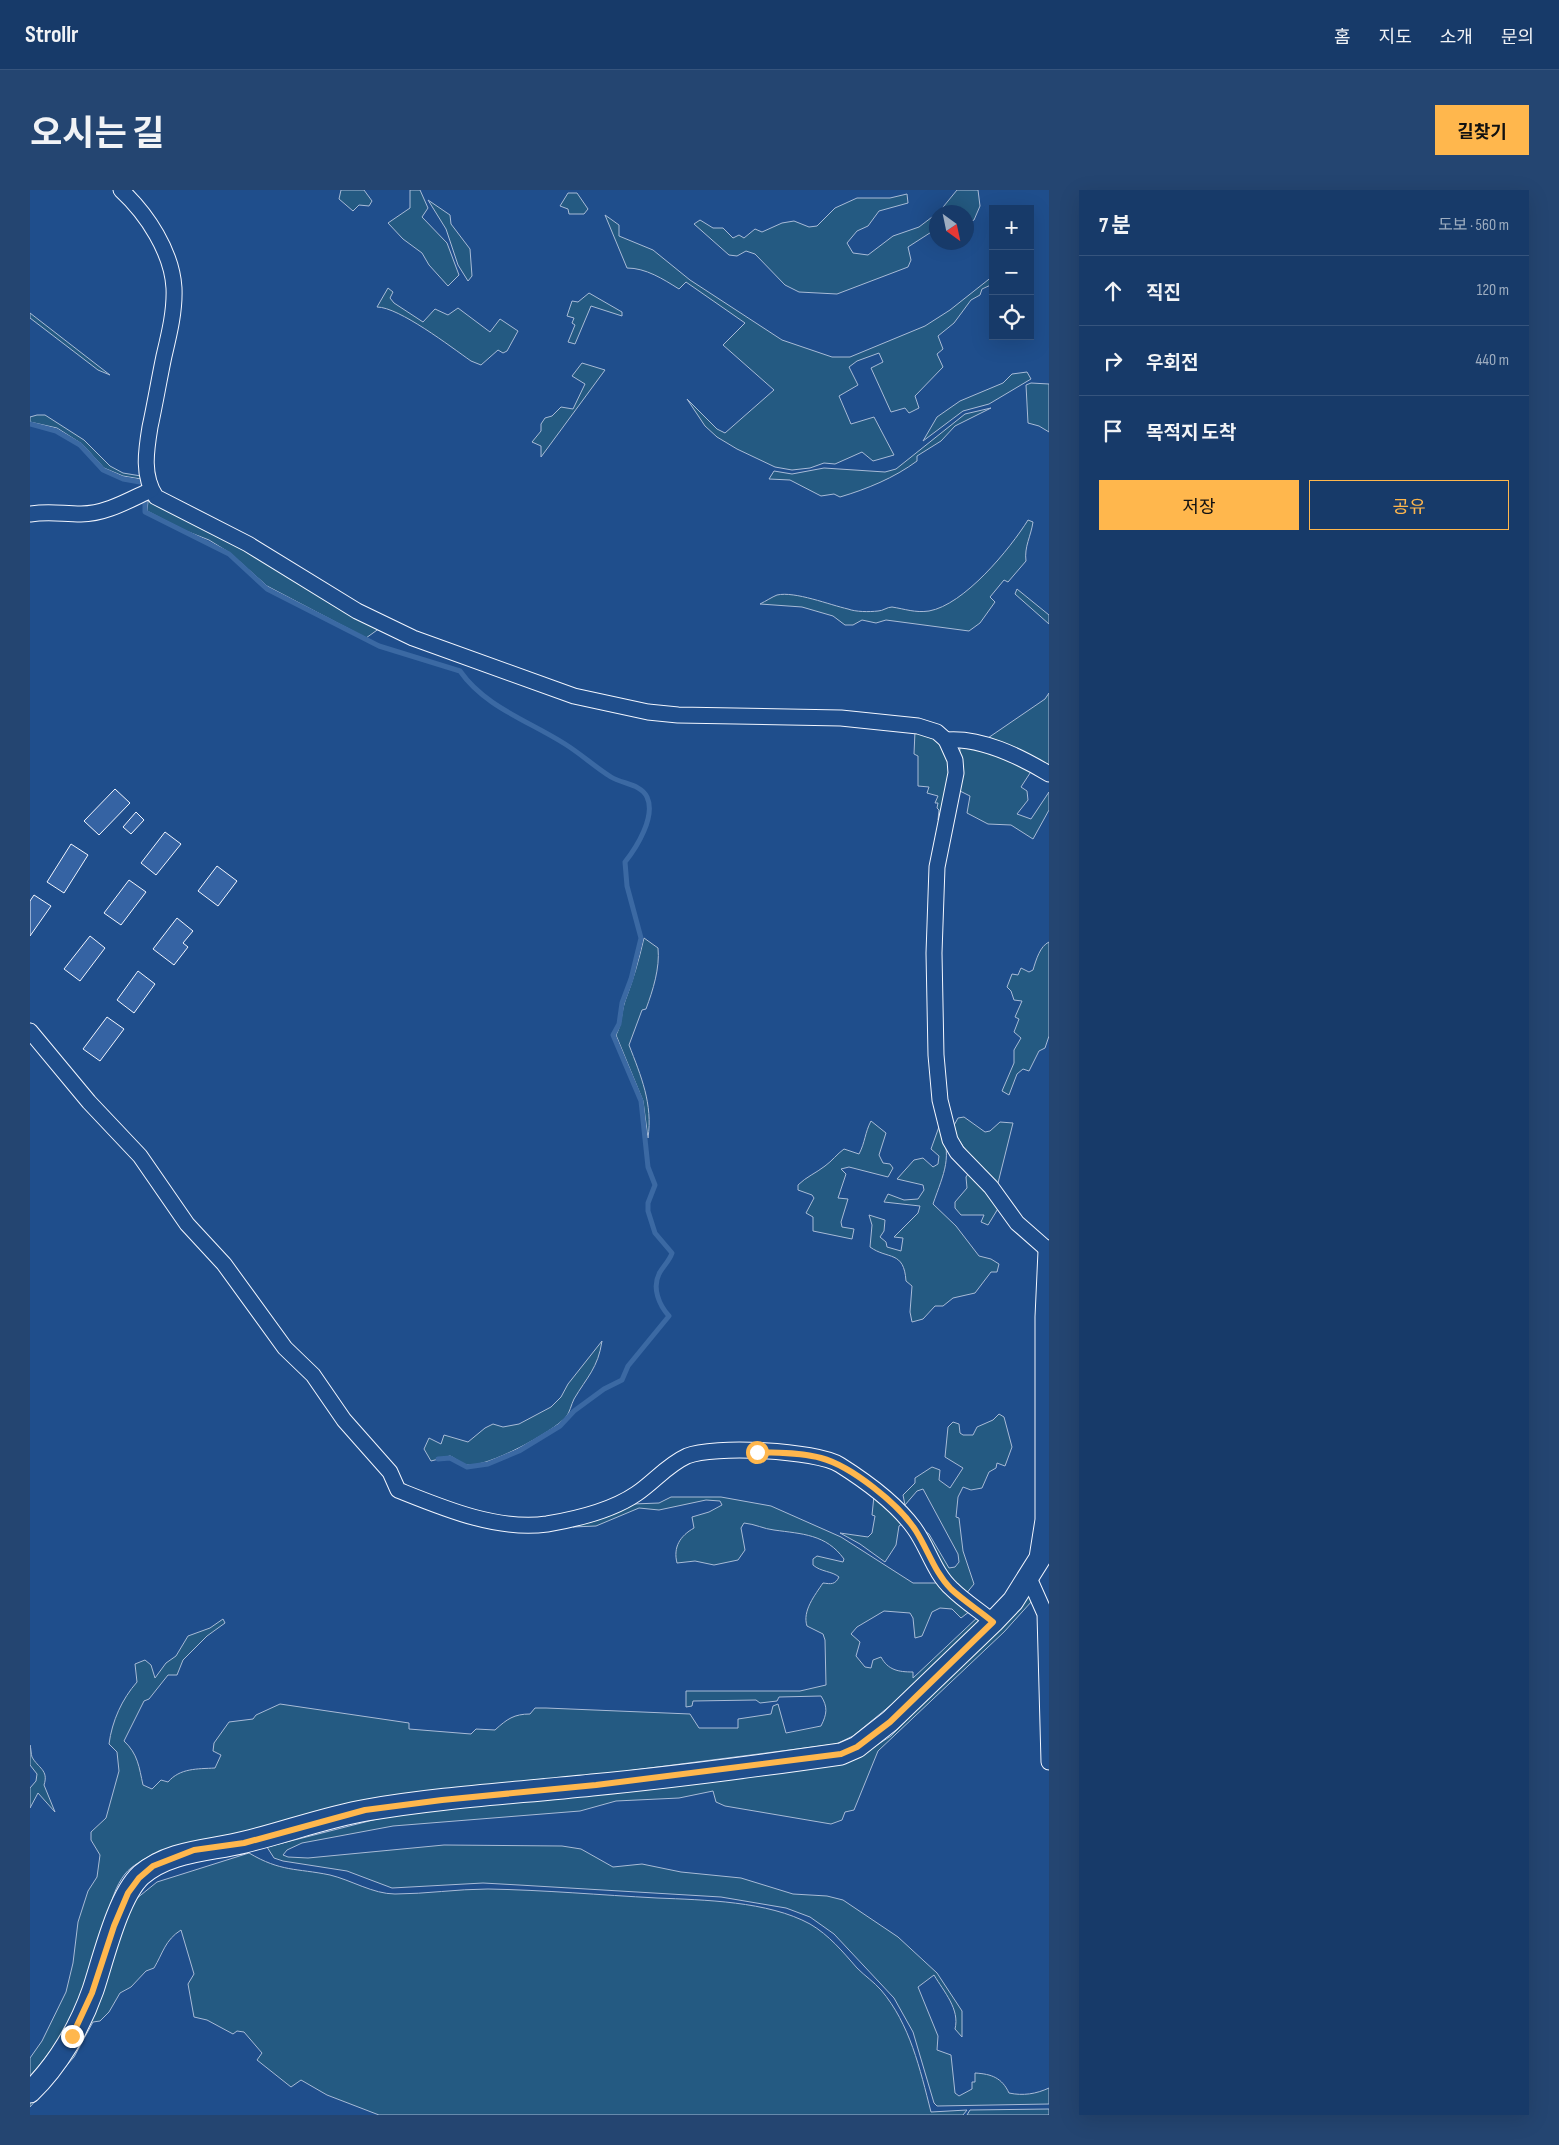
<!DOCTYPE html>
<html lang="ko">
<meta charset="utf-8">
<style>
body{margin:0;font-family:"Sofia Sans Condensed","Noto Sans KR",sans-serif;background:#244571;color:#f1f3f6}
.controls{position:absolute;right:15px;top:15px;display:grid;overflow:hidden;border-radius:0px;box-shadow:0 5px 20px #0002}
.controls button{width:45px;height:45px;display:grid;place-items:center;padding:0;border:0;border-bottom:1px solid #36547d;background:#173a69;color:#f1f3f6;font:25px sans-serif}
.compass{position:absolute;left:899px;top:15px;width:45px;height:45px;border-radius:50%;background:#173a69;box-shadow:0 5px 20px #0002;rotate:147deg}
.stop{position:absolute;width:15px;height:15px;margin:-11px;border:4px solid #ffb74d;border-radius:50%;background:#fff}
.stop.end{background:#ffb74d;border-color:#fff;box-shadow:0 1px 5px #0008}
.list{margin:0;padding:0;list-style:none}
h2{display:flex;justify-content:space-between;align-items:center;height:65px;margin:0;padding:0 20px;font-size:21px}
h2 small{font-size:16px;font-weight:400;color:#9eadc0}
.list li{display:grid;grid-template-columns:32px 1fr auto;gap:15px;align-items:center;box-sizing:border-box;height:70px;padding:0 20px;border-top:1px solid #36547d}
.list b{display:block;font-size:19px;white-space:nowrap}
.list em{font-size:16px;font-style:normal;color:#9eadc0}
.actions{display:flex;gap:10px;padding:15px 20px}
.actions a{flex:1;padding:11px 0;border:1px solid #ffb74d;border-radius:0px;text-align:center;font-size:18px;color:#ffb74d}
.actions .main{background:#ffb74d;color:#111}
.icon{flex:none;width:28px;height:28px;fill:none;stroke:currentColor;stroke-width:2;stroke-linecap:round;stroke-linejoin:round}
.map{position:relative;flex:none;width:1019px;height:1925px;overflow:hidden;border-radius:0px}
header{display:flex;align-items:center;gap:30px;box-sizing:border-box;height:70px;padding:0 25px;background:#173a69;border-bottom:1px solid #36547d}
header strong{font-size:24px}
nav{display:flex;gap:28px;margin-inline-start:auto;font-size:18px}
.intro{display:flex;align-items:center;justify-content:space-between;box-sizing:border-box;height:120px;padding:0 30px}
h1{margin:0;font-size:35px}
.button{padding:12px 22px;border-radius:0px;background:#ffb74d;color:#111;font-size:18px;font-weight:700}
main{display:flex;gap:30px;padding:0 30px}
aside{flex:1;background:#173a69;border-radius:0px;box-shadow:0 5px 20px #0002}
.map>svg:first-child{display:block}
.green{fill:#245a82;stroke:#a8bbd7}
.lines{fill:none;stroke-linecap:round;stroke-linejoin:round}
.stream{stroke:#3b69a3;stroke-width:5}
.building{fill:#3563a3;stroke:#f2f6ff}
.minor-casing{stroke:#f2f6ff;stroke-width:17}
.secondary-casing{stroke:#f2f6ff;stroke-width:23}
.minor{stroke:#1f4e8c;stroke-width:15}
.secondary{stroke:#1f4e8c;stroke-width:21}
.route{stroke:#ffb74d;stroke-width:6}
</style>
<header>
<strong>Strollr</strong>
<nav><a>홈</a><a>지도</a><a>소개</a><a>문의</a></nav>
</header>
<div class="intro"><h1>오시는 길</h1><a class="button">길찾기</a></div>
<main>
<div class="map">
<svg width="1019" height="1925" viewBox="0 0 1019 1925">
<rect width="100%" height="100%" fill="#1f4e8c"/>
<g class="green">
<path d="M311 0H334L342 11 339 16 329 15 323 21 309 9Z"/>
<path d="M380 0H390L398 18 392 27 417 53 429 85 418 96 399 75 392 63 373 49 358 33 380 18Z"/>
<path d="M927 0H948L950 16 944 30 937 33 936 22H909Z"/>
<path d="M538 3H547L558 19 554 24H539L538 19 530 16Z"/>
<path d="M877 4 878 13 849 21 838 36 827 41 817 53 823 63 838 65 863 46 889 37 906 24V39L878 57 881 70 878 77 807 104 769 102 755 95 725 64 716 61 707 66 699 65 664 34 670 30 683 38H693L703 48 709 45 714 48 725 39 732 42 752 33 764 31 779 37 787 36 805 18 827 8H860Z"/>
<path d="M398 10 420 25 421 34 440 59 442 86 438 91 428 75 416 39Z"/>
<path d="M575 25 589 35V46L623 60 660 90 752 150 802 167H820L895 136 920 120 963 86V94L952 99 950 105 941 110 924 133 908 146 913 159 907 164 913 177 885 206 889 218 879 223 875 218 861 222 841 178 853 172 849 163 827 171 819 177 828 195 809 206 821 234 844 227 864 265 843 271 832 262 805 274 794 273 780 278 762 280 745 277 707 259 687 247 675 236 657 209 687 239 695 243 744 200 693 155 715 133 656 92 649 99C633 89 616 78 597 78Z"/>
<path d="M358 98 363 102 360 108 364 113 393 132 405 119 418 125 428 118 460 142 470 129 488 141 477 161 473 163 468 160 451 175 441 171C421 157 369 117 347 117Z"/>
<path d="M559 103 592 122V126L561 116 545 154 538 152 545 135 542 133 544 128 537 126 542 111 548 112Z"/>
<path d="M0 123 80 185 68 180 0 128Z"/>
<path d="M552 173 575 180 511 267V256L502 252 511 241V234L515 228 522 226 531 217 543 219 555 194 542 186Z"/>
<path d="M997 182 1001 189 959 214 933 221 893 251 907 227 930 211 973 193 982 184Z"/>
<path d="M1001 193 1019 194V242L1009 236 998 233 996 195Z"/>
<path d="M961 218 925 236 911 251 887 266V271C864 288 837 299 810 307L804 304 791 306 760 290 739 289 744 281 762 284 794 278 855 282 866 279 935 224Z"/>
<path d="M7 225H15L54 250 80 276 93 283 111 286V289L93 286 74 278 52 254 27 238 0 232V227Z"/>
<path d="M118 311 207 355 350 438 336 448 237 396 200 363 179 350 156 341 117 321Z"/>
<path d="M998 330 1003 332C1001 346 994 357 996 371L978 392 974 390 960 407 965 412 950 433 939 441 856 430 846 433 832 430 823 435H815L803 426 772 417 730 414C736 411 742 407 747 405 765 401 800 415 818 419 826 422 839 422 848 421 853 421 857 417 862 417 875 419 885 423 899 421 934 415 980 359 998 330Z"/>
<path d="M987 399 1019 425V434L985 404Z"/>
<path d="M1019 503V579L955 550 1015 509Z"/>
<path d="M885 541 906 548 921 569 912 630H908L909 620 907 618 908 613H905L908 606 897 603 899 597 888 596V566L884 564Z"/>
<path d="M930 557 953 560 1002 580 991 597 997 601 998 610 987 624 1001 629 1019 602V620L1003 649 981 635 958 634 937 623 940 606 928 600Z"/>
<path d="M614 748 628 758C630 778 623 800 616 819L612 820 599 855C611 886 623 914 618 948L613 911 586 845C592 834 591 823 595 811 603 790 609 770 614 748Z"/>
<path d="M1019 752V846L1015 858 1009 861 999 881 993 879 987 884 979 905 972 901 984 873V860L991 848 984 842 989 829 985 827 992 811 984 810 981 801 977 797 982 784 988 785 991 778 999 782 1003 780C1006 770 1010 756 1019 752Z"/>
<path d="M934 927 955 942 960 941 970 932 983 933 967 997 938 964 922 939 928 928Z"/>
<path d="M841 931 856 943 849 965 853 973 860 974 863 978 858 987 819 977 811 979 816 984 808 1008 818 1009 811 1032 812 1037 824 1039 822 1049 783 1041V1027L776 1023 784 1008 782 1005 768 1000V995C776 987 786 983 795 976 802 971 807 964 814 959L829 964C835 953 835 942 841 931Z"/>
<path d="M910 934C923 968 914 982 903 1014L926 1036 949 1066 961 1069 969 1074 967 1082H961L945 1103 923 1108 913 1116H905L893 1129 882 1132 880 1122 882 1096 876 1091C874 1060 858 1070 840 1057L842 1035 839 1025 855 1030 854 1041 850 1047 856 1052 857 1057 871 1061 873 1048 864 1047 888 1023 890 1016 854 1012 858 1004 874 1010 888 1009 894 1000 893 995 867 989 884 970 893 968 903 977 908 974 909 966 901 959Z"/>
<path d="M940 981 969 1017 958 1035 951 1032 954 1025H931L925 1018V1012L937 998 936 987Z"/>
<path d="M572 1151C568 1178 557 1187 544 1209 541 1215 540 1222 536 1227 523 1242 457 1278 437 1275 432 1274 425 1268 420 1266L401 1271 394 1259 399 1248 411 1254 414 1245 438 1252 455 1238 463 1234 473 1237 489 1234 521 1217 531 1207 538 1194Z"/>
<path d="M969 1224 974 1227 982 1257 975 1276 967 1273 966 1278 959 1282 952 1298 941 1300 933 1297 928 1307 926 1327 929 1328 933 1361 944 1394 935 1405 926 1398 892 1342H896L899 1344 919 1378 925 1377 929 1372 928 1364 893 1299 887 1301 875 1315 873 1305 885 1293V1288L902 1277 910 1280 909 1290 920 1298 933 1278 915 1267 918 1237 923 1232 929 1234 930 1243 933 1245H943L947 1237 963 1230Z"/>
<path d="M844 1306 875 1332 869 1336 866 1355 855 1372 830 1354 810 1343 838 1347 842 1343 845 1326 842 1325Z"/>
<path d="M641 1307H691L741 1316 811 1347 883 1393H913L944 1418 931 1428 922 1419 910 1418 902 1422 892 1446 885 1448 883 1428 880 1423 854 1421 827 1437 821 1444 830 1452 826 1466 835 1477 841 1478 843 1470 851 1467C858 1480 868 1482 883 1482V1488L950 1425 949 1435 861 1515 823 1546 806 1554 604 1580 123 1664C114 1670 102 1675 95 1684 77 1706 73 1754 63 1782 49 1819 27 1856 0 1886V1868L12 1851 36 1802 43 1773 48 1732 58 1701 67 1687 70 1665 61 1650V1642L76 1628 89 1581 87 1562 79 1554C82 1531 92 1509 107 1492L105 1474 115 1470 121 1475 125 1488 136 1473 146 1466 158 1446 180 1438 193 1429 195 1433 177 1446 153 1470 147 1485H138L119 1509 114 1511 94 1551C108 1564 109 1577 113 1595L122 1599 131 1590 138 1592C150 1578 167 1579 185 1578L191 1565 183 1561 184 1553 199 1532 223 1529 226 1525 250 1514 379 1533V1539L441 1544 446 1539 465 1540C477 1529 484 1524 500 1524L505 1518H516L660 1524 669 1538H708V1529L741 1524 743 1516 748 1514 756 1543 791 1536C797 1524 798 1517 791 1506L749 1507 747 1511 730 1513 726 1510 663 1511 662 1516 656 1517V1501H770L796 1495 795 1450 793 1444 777 1436C772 1421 785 1405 793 1393 801 1394 805 1395 809 1387 802 1381 791 1382 783 1375V1369L787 1366 813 1372 814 1369C796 1344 772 1344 744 1340 734 1339 725 1334 714 1333L711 1338 715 1360 708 1370 684 1375 665 1371 647 1373C643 1357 650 1346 664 1338L662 1327 679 1322 692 1315 690 1311 676 1310 629 1320 609 1318 566 1336 543 1337 603 1314 629 1313Z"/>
<path d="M997 1403 1002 1411 974 1442 848 1561 824 1620 815 1622 812 1630 801 1634 695 1616 686 1612 683 1601 649 1608 586 1611 550 1621 363 1636 272 1653 257 1660 253 1665 258 1667 278 1668 414 1655 532 1656 551 1659 583 1677 612 1674 651 1682 711 1688 763 1704 797 1706 813 1710 868 1747 907 1783 932 1821V1847L925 1839C930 1819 914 1802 904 1785L888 1797 908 1846 907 1860 921 1865 925 1903 929 1906 942 1899V1892H945V1883C962 1884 972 1888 979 1903 993 1906 1006 1904 1019 1898V1914L907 1916 904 1913 883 1842 864 1808 804 1744 780 1727 756 1718 691 1707 489 1695 453 1693 362 1698 317 1681 253 1671 244 1668 237 1657 347 1629 382 1623 828 1567 861 1546 985 1421Z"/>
<path d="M0 1555C1 1558 1 1564 2 1567 8 1578 19 1580 14 1595L25 1622 8 1603 0 1618V1598L6 1591 7 1584 0 1575Z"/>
<path d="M219 1663C251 1682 266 1678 300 1685 321 1690 343 1704 365 1704 396 1704 427 1699 458 1699 514 1700 570 1705 627 1708 674 1710 738 1711 780 1734 799 1745 813 1762 827 1778 835 1786 844 1792 851 1800 880 1834 890 1879 901 1922L937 1920 933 1925H349L297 1905 271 1890 261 1897 227 1870 232 1863 214 1842 207 1841 203 1844 177 1830 164 1827 158 1794 164 1784 151 1740C135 1750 133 1763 124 1778L116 1781 101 1797 90 1803 79 1822 70 1831 63 1832 44 1867 0 1917V1909L101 1713 127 1692Z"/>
<path d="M1019 1919V1925H937L940 1920Z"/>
</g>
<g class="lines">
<g class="stream">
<path d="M0 234 26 241 50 255 73 280 93 289 110 292"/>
<path d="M115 313V322L199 364 237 399 349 456 430 481C455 517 499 531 535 554 551 564 565 577 581 587 592 594 611 594 617 607 626 626 607 657 595 672L597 696 611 748 601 789 592 813 589 834 583 845 611 911 618 977 625 995 618 1013V1021L625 1043 642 1063C639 1072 632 1077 629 1084 622 1098 629 1115 639 1126L598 1176 592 1190 574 1199 544 1221 530 1236 489 1261 458 1274 437 1277 420 1268 408 1269"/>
</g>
</g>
<g class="building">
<path d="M85 599 100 613 69 645 54 631Z"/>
<path d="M106 622 114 630 101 644 93 637Z"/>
<path d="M135 642 151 654 126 685 111 673Z"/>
<path d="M41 654 58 665 34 703 17 692Z"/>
<path d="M187 676 207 691 188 716 168 701Z"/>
<path d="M99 690 116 702 91 735 74 723Z"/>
<path d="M4 705 21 716 0 746V711Z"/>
<path d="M147 728 163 741 153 753 158 757 144 775 123 759Z"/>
<path d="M60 746 75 758 50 791 34 779Z"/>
<path d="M108 781 125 794 104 823 87 810Z"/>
<path d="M77 827 94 839 70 871 53 859Z"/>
</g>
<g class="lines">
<g class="minor-casing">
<g id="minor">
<path d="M91 0C117 24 142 62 144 98 145 121 139 145 134 166 129 190 125 214 120 237 116 261 112 286 126 307L218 354 327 421 383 448 544 506 618 522 648 525 811 528 888 536 907 542 916 550 925 570 926 583 907 677 904 763 906 865 910 910 920 950 927 962 961 997 987 1033 1019 1061"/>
<path d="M0 324C20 321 32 324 51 324 76 324 99 310 121 300"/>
<path d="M916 550C951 547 989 566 1019 584"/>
<path d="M0 841 59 912 110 966 157 1034 194 1074 255 1158 283 1185 314 1230 360 1282 368 1300C413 1318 467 1341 517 1334 547 1329 581 1321 606 1304 624 1292 637 1275 657 1266 683 1255 786 1260 810 1275 837 1292 865 1312 884 1338 898 1357 904 1383 922 1399 934 1411 950 1421 963 1432"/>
<path d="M999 1388 1015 1424 1019 1572"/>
</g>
</g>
<g class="secondary-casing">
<path id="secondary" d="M0 1902C28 1875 50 1837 63 1800 73 1770 88 1706 111 1685 140 1660 180 1661 215 1652 256 1642 296 1627 337 1620 411 1607 487 1603 562 1595 645 1587 728 1576 811 1564L827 1557 860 1531 963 1432 983 1411 1010 1368 1016 1330V1127L1019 1061"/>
</g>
<use href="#minor" class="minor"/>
<use href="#secondary" class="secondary"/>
</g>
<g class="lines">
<path class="route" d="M42 1846 62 1803 84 1736 98 1703 109 1688 123 1676 164 1660 214 1653 335 1620 412 1610 566 1595 811 1564 827 1557 860 1532 963 1432C950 1421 934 1411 921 1399 905 1383 898 1360 886 1341 869 1314 821 1276 791 1268 770 1262 748 1263 727 1262"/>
</g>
</svg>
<div class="controls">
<button>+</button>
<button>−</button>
<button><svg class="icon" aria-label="locate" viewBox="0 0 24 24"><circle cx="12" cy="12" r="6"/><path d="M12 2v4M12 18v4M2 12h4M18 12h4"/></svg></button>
</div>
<svg class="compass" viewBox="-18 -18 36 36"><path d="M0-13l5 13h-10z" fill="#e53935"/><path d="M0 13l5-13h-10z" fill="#9eadc0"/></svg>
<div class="stop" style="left:727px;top:1262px"></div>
<div class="stop end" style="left:42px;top:1846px"></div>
</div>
<aside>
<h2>7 분<small>도보 · 560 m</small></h2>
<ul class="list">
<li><svg class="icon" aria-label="ahead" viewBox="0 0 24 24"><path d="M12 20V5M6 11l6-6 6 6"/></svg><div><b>직진</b></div><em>120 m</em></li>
<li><svg class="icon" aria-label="right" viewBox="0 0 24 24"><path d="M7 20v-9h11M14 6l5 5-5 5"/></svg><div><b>우회전</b></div><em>440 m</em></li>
<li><svg class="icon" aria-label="arrive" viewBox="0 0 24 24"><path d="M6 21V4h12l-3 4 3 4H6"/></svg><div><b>목적지 도착</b></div></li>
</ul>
<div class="actions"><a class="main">저장</a><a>공유</a></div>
</aside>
</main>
